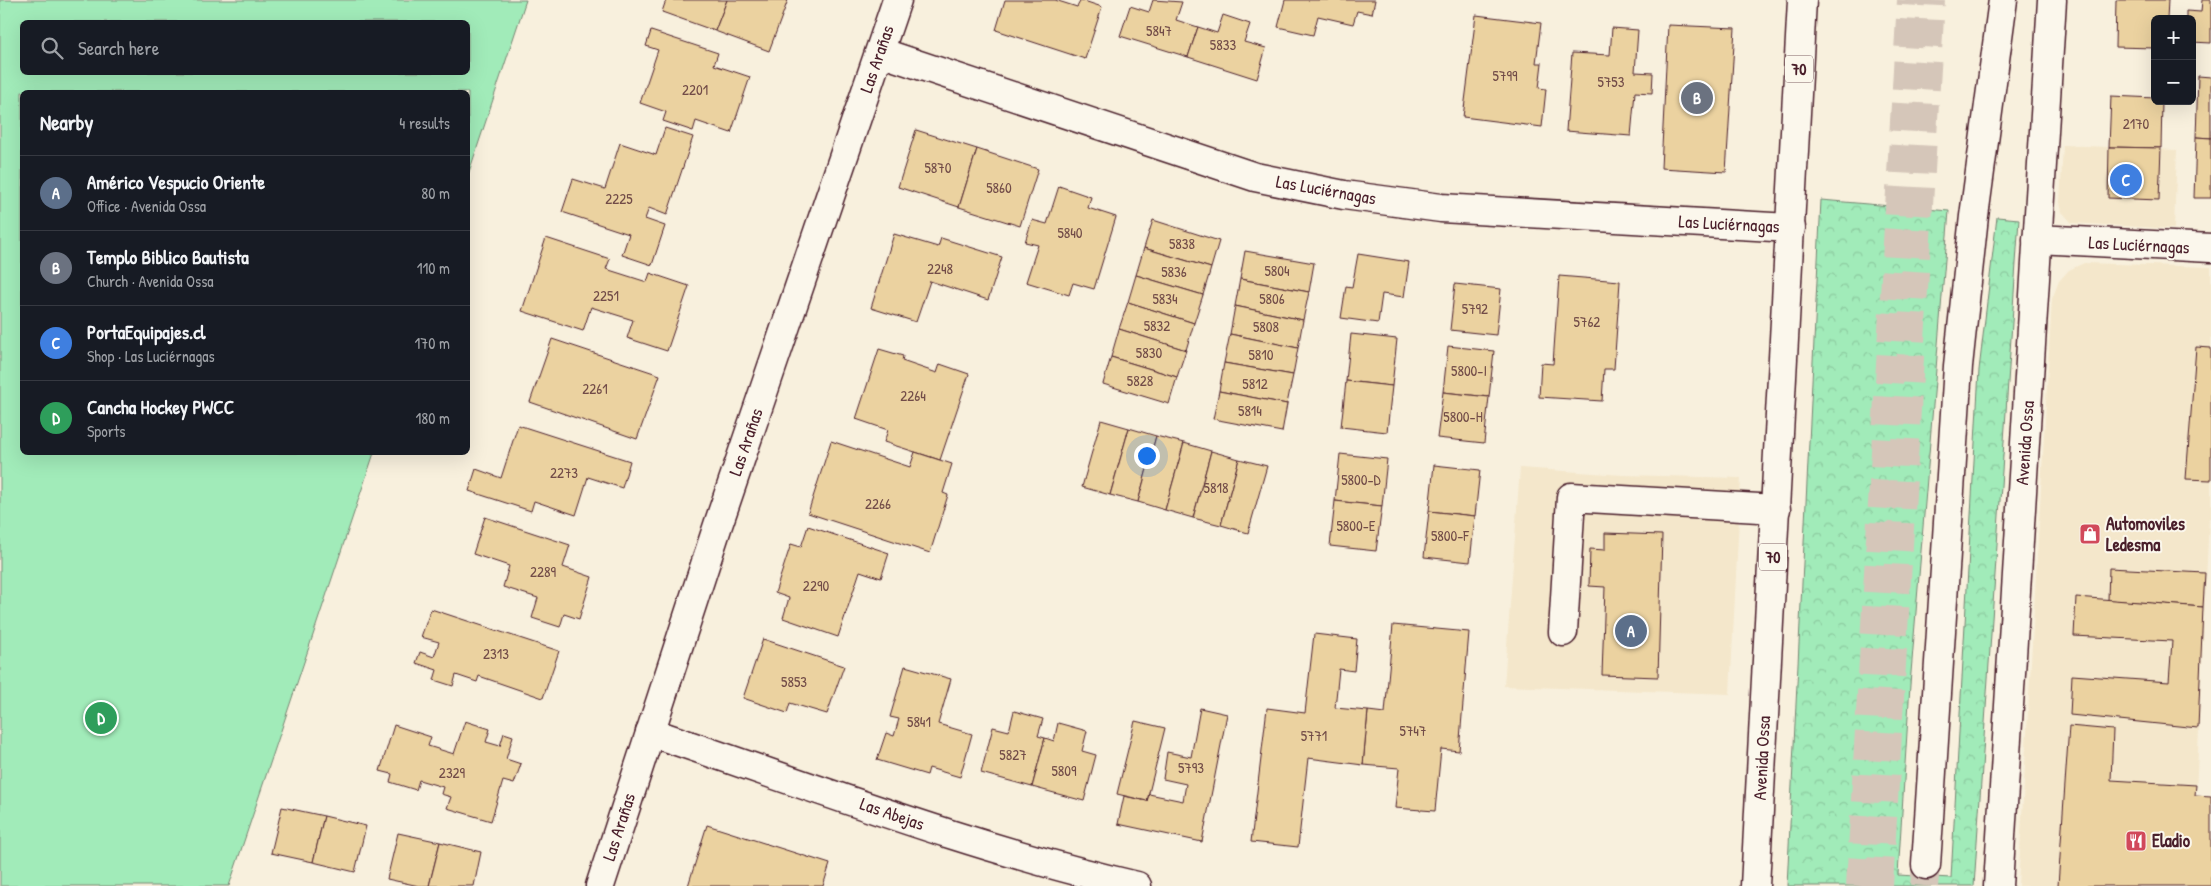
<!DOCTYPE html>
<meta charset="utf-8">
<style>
body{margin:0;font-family:"Patrick Hand",sans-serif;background:#20242c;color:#f1f3f6}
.controls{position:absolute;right:15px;top:15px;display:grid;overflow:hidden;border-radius:8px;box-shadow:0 5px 20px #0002}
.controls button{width:45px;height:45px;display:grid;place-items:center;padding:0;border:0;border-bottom:1px solid #363941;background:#171b24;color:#f1f3f6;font:25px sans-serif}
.you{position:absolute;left:1146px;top:455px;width:18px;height:18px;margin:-12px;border:4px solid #fff;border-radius:50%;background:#1a73e8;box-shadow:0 0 0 8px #1a73e833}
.badge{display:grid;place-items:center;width:32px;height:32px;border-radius:50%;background:#d1495b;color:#fff;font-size:16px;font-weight:700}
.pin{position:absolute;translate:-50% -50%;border:2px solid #fff;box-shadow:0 1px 5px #0006}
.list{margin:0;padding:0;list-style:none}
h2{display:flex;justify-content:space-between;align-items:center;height:65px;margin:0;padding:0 20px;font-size:21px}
h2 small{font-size:16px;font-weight:400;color:#9ea1a6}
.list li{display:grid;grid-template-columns:32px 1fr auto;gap:15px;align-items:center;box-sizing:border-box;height:75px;padding:0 20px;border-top:1px solid #363941}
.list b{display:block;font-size:19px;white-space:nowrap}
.list p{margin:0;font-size:16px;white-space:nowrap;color:#9ea1a6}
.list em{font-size:16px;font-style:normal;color:#9ea1a6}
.icon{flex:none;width:28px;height:28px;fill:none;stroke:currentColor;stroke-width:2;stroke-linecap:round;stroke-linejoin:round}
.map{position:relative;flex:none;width:2211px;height:886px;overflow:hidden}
.search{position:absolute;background:#171b24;box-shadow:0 5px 20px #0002;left:20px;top:20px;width:450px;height:55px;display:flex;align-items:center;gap:12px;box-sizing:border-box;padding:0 18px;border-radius:8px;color:#9ea1a6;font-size:19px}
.panel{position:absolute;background:#171b24;box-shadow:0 5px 20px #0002;left:20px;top:90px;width:450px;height:365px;border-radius:8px}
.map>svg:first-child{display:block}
.built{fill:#f4e7cb}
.forest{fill:url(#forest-crowns);stroke:#768572}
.garden{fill:#a1ebb9;stroke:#768572;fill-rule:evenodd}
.building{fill:#ebd2a0;stroke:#4a1f2b}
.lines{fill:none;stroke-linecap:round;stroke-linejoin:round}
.highway-tunnel{stroke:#d5c6b9;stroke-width:28;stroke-dasharray:28 14;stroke-linecap:butt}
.minor-casing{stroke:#4a1f2b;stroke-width:31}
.major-casing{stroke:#4a1f2b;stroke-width:31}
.highway-casing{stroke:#4a1f2b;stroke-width:31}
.minor{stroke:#fbf7ec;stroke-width:28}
.major{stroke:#fbf7ec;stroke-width:28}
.highway{stroke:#fbf7ec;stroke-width:28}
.labels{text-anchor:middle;stroke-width:4;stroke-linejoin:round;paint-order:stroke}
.number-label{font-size:15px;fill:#724c48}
.shield{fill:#fbf7ec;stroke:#7f6065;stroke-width:1}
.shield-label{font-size:16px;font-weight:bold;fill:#4a1f2b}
.street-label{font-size:18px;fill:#4a1f2b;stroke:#fbf7ec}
.poi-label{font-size:18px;font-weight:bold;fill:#4a1f2b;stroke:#fbf7ec;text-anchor:start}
</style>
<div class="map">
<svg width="2211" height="886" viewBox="0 0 2211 886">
<defs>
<pattern id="forest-crowns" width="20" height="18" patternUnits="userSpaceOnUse" patternTransform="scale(1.25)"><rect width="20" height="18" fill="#a1ebb9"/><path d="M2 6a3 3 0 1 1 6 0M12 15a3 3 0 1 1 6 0" fill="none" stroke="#8cc99f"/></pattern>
</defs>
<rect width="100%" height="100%" fill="#f8f0dd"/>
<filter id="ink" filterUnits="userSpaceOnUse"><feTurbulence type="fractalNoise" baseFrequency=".02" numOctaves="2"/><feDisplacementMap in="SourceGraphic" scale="10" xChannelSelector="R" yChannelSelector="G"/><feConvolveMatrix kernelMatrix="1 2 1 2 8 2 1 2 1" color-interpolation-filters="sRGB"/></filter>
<g filter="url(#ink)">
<g class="built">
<path d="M2063 145 2177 150 2174 229 2072 223 2062 212 2060 202Z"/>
<path d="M2084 263 2211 267V518H2209L2196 794 2211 796V886H2018L2052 299 2059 281 2069 270Z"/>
<path d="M1520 468 1623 475 1741 478 1730 694 1504 686Z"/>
</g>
<path class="forest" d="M1821 200 1949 211 1910 685 1898 875 1951 878 1979 370 1997 217 2019 219 1974 886H1787Z"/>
<path class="garden" d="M0 0H526L468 175V92H22V452L374 453 229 886H0ZM22 22H468V72H22Z"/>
<g class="building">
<path d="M666 0H727L715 31 662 12Z"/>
<path d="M727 0H788L769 51 715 31Z"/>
<path d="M1005 0H1055L1077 7 1081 0 1102 7 1085 59 996 30Z"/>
<path d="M1153 0 1182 2 1176 20 1198 27 1188 57 1120 36 1130 6 1149 12Z"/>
<path d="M1285 0H1375L1372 14 1357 11 1353 24 1318 16 1313 35 1278 27Z"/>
<path d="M2116 0H2168L2167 19H2155V48L2115 47Z"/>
<path d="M2202 0H2211V43L2192 42V19H2186V11L2201 12Z"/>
<path d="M1223 15 1250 24 1244 42 1266 48 1257 79 1188 57 1198 27 1217 33Z"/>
<path d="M1476 15 1541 23 1536 63H1542L1539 88 1546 89 1542 127 1463 117Z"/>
<path d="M1668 25 1735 28 1726 172 1661 168Z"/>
<path d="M1612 28 1638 30 1635 72 1653 73 1652 93 1635 92 1631 136 1566 131 1572 53 1610 55Z"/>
<path d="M651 31 718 53 714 65 750 77 731 133 696 121 693 131 663 121 666 112 640 103 658 50 646 46Z"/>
<path d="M2198 76 2211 77V138L2196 137Z"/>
<path d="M2111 96 2155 98V101H2162L2161 148 2109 147Z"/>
<path d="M665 128 693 137 667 215 649 208 645 219 665 226 652 265 622 255 629 234 562 212 573 179 605 189 620 143 656 155Z"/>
<path d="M916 130 977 149 959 207 898 187Z"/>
<path d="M2196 137 2211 138V198H2194Z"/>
<path d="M2109 147 2161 148 2159 200 2108 198Z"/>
<path d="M977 149 1038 169 1020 226 959 207Z"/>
<path d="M1059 186 1091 197 1088 208 1116 217 1094 289 1073 283 1069 295 1026 282 1038 245 1025 242 1032 220 1047 224Z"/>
<path d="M1153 220 1219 241 1211 268 1144 248Z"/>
<path d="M894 234 938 247 941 238 1002 257 988 300 930 281 916 322 871 308Z"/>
<path d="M546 238 610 259 606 269 647 282 650 273 689 286 667 351 627 338 633 320 591 307 583 331 522 311Z"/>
<path d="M1144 248 1211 268 1203 295 1136 275Z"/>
<path d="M1245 251 1314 263 1309 292 1240 279Z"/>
<path d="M1358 254 1409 262 1404 297 1382 294 1378 323 1341 318 1346 286 1352 287Z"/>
<path d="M1136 275 1203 295 1194 323 1128 302Z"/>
<path d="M1559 276 1620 281 1614 369H1604L1602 401 1539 397 1541 363 1553 364Z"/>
<path d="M1240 279 1309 292 1303 320 1235 306Z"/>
<path d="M1455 284 1501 289 1496 335 1450 330Z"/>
<path d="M1128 302 1194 323 1186 350 1119 329Z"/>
<path d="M1235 306 1303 320 1298 348 1230 334Z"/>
<path d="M1119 329 1186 350 1177 377 1111 357Z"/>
<path d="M1230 334 1298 348 1293 375 1224 363Z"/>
<path d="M1351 334 1397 339 1392 386 1346 381Z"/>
<path d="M552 339 660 375 637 439 530 402Z"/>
<path d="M1448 346 1494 351 1489 397 1443 392Z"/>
<path d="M2196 347 2211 348V480L2186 479Z"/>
<path d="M879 349 903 356 902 361 937 373 940 364 969 374 940 460 884 442 888 430 856 419Z"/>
<path d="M1111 357 1177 377 1169 404 1103 384Z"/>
<path d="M1224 363 1293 375 1287 404 1219 391Z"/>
<path d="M1346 381 1392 386 1387 432 1341 427Z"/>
<path d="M1219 391 1287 404 1282 432 1213 419Z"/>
<path d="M1443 392 1489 397 1484 443 1437 438Z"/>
<path d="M1101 420 1129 428 1110 495 1082 487Z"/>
<path d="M518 425 630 461 622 488 588 477 576 515 534 501 531 511 469 491 476 469 501 478Z"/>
<path d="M1129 428 1156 436 1138 502 1110 495Z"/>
<path d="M1156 436 1184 443 1165 510 1138 502Z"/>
<path d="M831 441 910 467 915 452 952 464 943 493 948 495 930 553 808 513Z"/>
<path d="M1184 443 1211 451 1193 518 1165 510Z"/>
<path d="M1211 451 1239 459 1221 525 1193 518Z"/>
<path d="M1340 454 1387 459 1382 506 1335 501Z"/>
<path d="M1239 459 1267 466 1248 533 1221 525Z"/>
<path d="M1434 465 1480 470 1475 516 1429 511Z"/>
<path d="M1335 501 1382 506 1376 551 1330 546Z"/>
<path d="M1429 511 1475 516 1470 562 1424 557Z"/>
<path d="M485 517 570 545 563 567 592 577 579 619 564 614 560 627 532 618 538 598 503 587 509 566 473 554Z"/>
<path d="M808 526 889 553 881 578 860 571 838 637 783 618 789 598 775 593 791 544 801 547Z"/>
<path d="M1605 533 1662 535 1658 677 1602 675 1605 587 1589 586 1590 549 1605 550Z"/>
<path d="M2109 568 2205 573 2203 607 2108 600Z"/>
<path d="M2076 597 2203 607 2198 728 2070 715 2072 675 2169 682 2172 641 2074 636Z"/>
<path d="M431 609 559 651 543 698 479 676 477 682 456 675 453 686 434 680 437 670 416 663 420 652 434 657 439 642 421 637Z"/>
<path d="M1393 625 1469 632 1459 751 1441 749 1435 811 1395 808 1399 768 1363 765 1368 711 1385 713Z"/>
<path d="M1314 634 1357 639 1354 671 1339 669 1335 708 1368 711 1363 765 1308 758 1298 847 1251 842 1267 708 1305 713Z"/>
<path d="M763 639 844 666 827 714 790 703 787 713 743 698Z"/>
<path d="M905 666 951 679 938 724 972 734 960 777 929 768 927 775 877 760 886 733 894 736 899 719 890 717Z"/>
<path d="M1200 708 1227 714 1202 842 1118 824 1124 796 1147 801 1149 794 1183 801 1186 784 1163 779 1167 752 1191 757Z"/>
<path d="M1014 711 1043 719 1038 736 1045 738 1032 787 981 773 993 727 1009 731Z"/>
<path d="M465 721 490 729 486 742 500 746 504 733 513 736 506 759 521 764 514 784 503 781 491 821 447 808 451 797 441 794 443 787 419 780 416 790 390 782 392 774 380 771 394 725 431 737 428 746 454 754Z"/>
<path d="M1135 721 1165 728 1147 801 1117 794Z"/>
<path d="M1058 723 1087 731 1082 751 1096 755 1084 801 1032 787 1045 738 1054 741Z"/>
<path d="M2069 726 2113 730 2111 780 2196 785 2195 795 2211 796V886H2058Z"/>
<path d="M282 807 324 816 313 862 271 853Z"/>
<path d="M324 816 366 826 355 872 313 862Z"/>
<path d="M707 825 830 864 823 886H688Z"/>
<path d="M398 833 440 842 429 886H419L387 879Z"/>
<path d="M440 842 481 852 474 886H429Z"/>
</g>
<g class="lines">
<g class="highway-tunnel">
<path d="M1860 886 1911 0"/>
<path d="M1879 886 1931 0"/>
<path d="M1924 886 1926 865"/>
</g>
<g class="minor-casing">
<g id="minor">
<path d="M880 52 1255 177 1344 195 1441 208 1791 228"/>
<path d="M2037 239 2211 248"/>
<path d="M1563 632 1571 497 1776 509"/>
<path d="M650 732C811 786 971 848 1137 886"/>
<path d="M600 886 718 525 897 0"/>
</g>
</g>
<g class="major-casing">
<g id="major">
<path d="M1755 886 1802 0"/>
<path d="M1998 886 2052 0"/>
</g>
</g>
<g class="highway-casing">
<path id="highway" d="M1926 865 1958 366 1974 216 2003 0"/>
</g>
<use href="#minor" class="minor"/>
<use href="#major" class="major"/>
<use href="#highway" class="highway"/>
</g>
</g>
<defs>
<g id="shop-square" transform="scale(1.125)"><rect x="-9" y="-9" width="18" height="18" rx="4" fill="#d1495b" stroke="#fbf7ec"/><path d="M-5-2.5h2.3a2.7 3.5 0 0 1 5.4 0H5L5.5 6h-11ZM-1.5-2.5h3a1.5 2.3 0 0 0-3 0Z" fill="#fff"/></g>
<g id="restaurant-square" transform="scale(1.125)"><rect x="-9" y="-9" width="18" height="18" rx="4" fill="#d1495b" stroke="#fbf7ec"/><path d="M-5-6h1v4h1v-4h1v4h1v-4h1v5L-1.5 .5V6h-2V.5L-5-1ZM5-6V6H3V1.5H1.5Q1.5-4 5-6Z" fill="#fff"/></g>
</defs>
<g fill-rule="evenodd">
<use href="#shop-square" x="2090" y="534"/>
<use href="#restaurant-square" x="2136" y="841"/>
</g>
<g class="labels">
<g class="number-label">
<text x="1159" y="36">5847</text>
<text x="1223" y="50">5833</text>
<text x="1505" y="81">5799</text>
<text x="1611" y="87">5753</text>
<text x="695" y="95">2201</text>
<text x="2136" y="129">2170</text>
<text x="938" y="173">5870</text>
<text x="999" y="193">5860</text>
<text x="619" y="204">2225</text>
<text x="1070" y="238">5840</text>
<text x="1182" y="249">5838</text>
<text x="940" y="274">2248</text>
<text x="1277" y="276">5804</text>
<text x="1174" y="277">5836</text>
<text x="606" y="301">2251</text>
<text x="1165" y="304">5834</text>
<text x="1272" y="304">5806</text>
<text x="1475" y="314">5792</text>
<text x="1587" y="327">5762</text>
<text x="1157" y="331">5832</text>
<text x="1266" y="332">5808</text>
<text x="1149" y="358">5830</text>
<text x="1261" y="360">5810</text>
<text x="1469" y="376">5800-I</text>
<text x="1140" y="386">5828</text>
<text x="1255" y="389">5812</text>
<text x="595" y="394">2261</text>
<text x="913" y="401">2264</text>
<text x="1250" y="416">5814</text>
<text x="1463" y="422">5800-H</text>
<text x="564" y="478">2273</text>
<text x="1361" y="485">5800-D</text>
<text x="1216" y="493">5818</text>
<text x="878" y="509">2266</text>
<text x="1356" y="531">5800-E</text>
<text x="1450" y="541">5800-F</text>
<text x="543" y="577">2289</text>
<text x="816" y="591">2290</text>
<text x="496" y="659">2313</text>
<text x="794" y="687">5853</text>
<text x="919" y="727">5841</text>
<text x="1413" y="736">5747</text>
<text x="1314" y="741">5771</text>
<text x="1013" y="760">5827</text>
<text x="1191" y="773">5793</text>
<text x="1064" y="776">5809</text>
<text x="452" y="778">2329</text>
</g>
<g class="shield">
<rect x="1785" y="55.5" width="28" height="27" rx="4"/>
<rect x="1759" y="543.5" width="28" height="27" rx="4"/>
</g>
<g class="shield-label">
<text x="1799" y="75">70</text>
<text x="1773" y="563">70</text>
</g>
<g class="street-label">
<text transform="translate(877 59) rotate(-71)" y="6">Las Arañas</text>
<text transform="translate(1326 190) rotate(10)" y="6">Las Luciérnagas</text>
<text transform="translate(1729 224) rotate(3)" y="6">Las Luciérnagas</text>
<text transform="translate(2139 245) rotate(3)" y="6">Las Luciérnagas</text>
<text transform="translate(746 442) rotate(-71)" y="6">Las Arañas</text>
<text transform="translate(2025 443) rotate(-86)" y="6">Avenida Ossa</text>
<text transform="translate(1762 758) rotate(-87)" y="6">Avenida Ossa</text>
<text transform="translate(892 814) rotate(19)" y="6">Las Abejas</text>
<text transform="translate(619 827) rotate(-72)" y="6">Las Arañas</text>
</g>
<g class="poi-label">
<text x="2106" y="530">Automoviles<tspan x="2106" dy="21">Ledesma</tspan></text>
<text x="2152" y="847">Eladio</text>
</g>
</g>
</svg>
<div class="controls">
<button>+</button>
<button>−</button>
</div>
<div class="you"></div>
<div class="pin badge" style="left:1631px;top:631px;background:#5c6f8a">A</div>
<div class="pin badge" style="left:1697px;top:98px;background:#6b7280">B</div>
<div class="pin badge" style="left:2126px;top:180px;background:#3f7fe0">C</div>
<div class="pin badge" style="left:101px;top:718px;background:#2e9e5b">D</div>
<div class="search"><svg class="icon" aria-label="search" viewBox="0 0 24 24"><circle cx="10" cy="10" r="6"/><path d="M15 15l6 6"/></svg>Search here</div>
<section class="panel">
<h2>Nearby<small>4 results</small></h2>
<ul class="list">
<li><span class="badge" style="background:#5c6f8a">A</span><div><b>Américo Vespucio Oriente</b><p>Office · Avenida Ossa</p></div><em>80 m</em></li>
<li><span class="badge" style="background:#6b7280">B</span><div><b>Templo Biblico Bautista</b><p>Church · Avenida Ossa</p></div><em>110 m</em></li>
<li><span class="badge" style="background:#3f7fe0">C</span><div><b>PortaEquipajes.cl</b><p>Shop · Las Luciérnagas</p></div><em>170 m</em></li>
<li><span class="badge" style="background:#2e9e5b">D</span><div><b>Cancha Hockey PWCC</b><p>Sports</p></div><em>180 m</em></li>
</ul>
</section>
</div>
